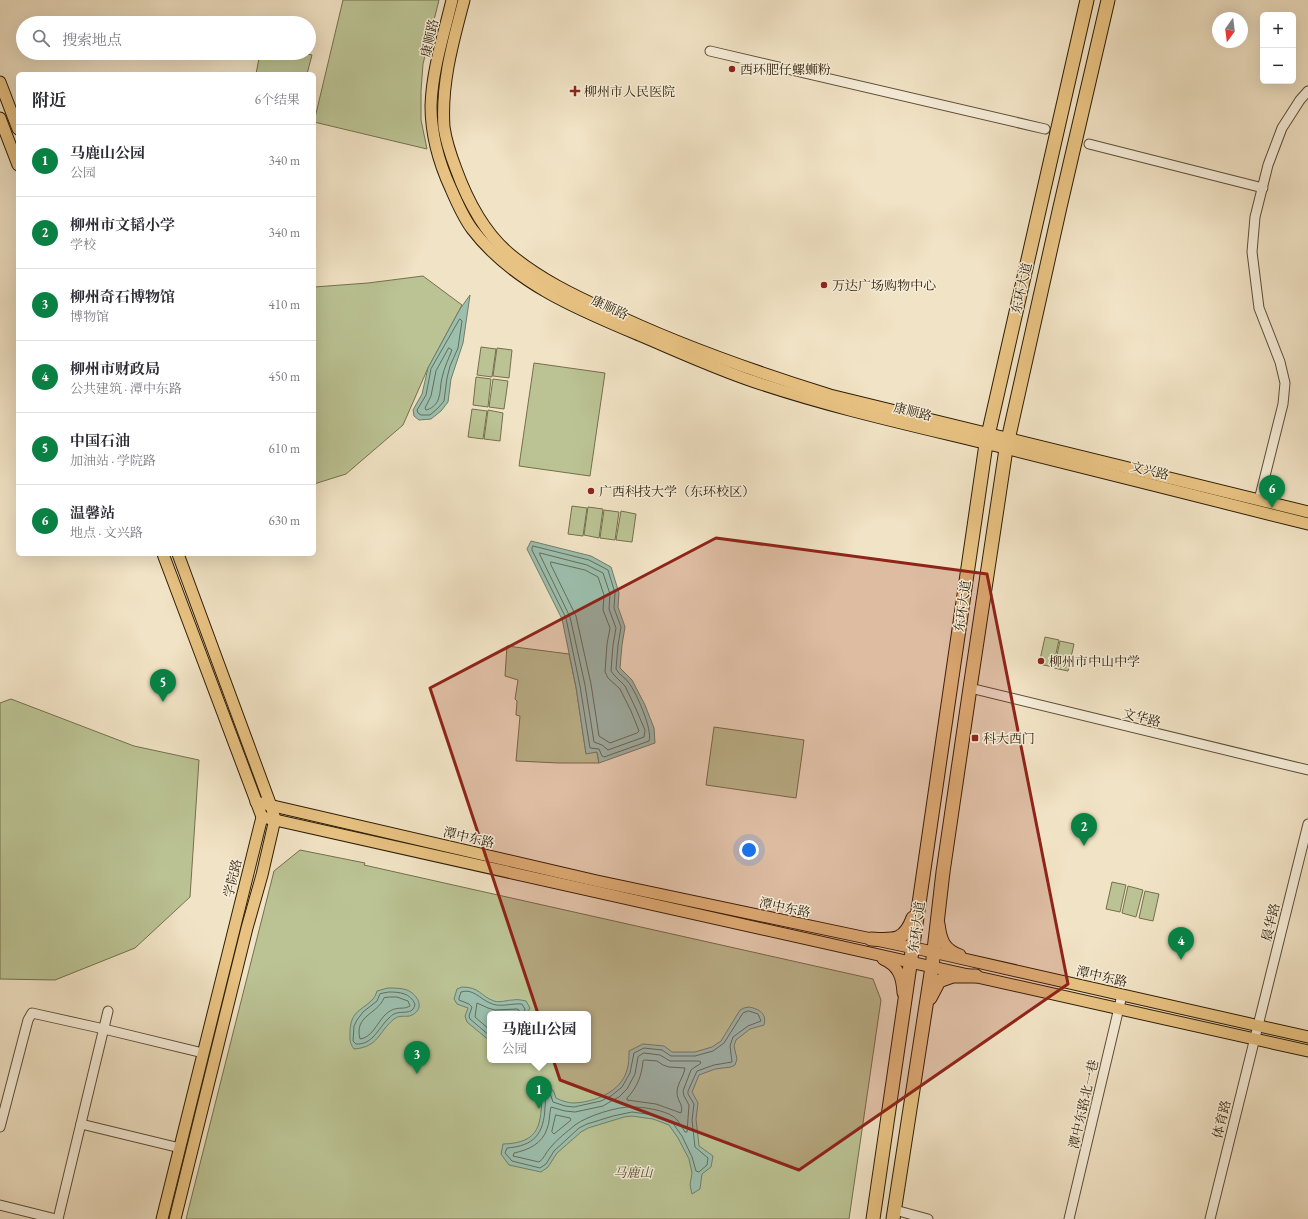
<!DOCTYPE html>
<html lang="zh">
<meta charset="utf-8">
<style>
body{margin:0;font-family:"EB Garamond","Noto Serif SC",serif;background:#f2f2f3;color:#2b2b33}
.controls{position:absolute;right:12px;top:12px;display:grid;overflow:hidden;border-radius:6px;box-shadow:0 4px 16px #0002}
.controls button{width:36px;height:36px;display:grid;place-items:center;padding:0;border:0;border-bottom:1px solid #e1e1e2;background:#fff;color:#2b2b33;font:20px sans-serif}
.compass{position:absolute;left:1212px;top:12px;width:36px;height:36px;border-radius:50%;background:#fff;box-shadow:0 4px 16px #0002;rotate:194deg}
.you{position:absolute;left:749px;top:850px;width:14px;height:14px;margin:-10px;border:3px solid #fff;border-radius:50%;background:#1a73e8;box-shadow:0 0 0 6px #1a73e833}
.badge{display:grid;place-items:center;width:26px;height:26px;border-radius:50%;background:#0b8043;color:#fff;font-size:13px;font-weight:700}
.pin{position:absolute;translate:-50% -33px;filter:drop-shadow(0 1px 2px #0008)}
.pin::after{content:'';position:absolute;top:21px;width:14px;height:12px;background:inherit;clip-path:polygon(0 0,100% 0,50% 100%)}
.popup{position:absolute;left:487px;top:1011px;width:104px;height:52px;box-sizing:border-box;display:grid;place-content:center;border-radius:6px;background:#fff;filter:drop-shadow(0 1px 3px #0005);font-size:13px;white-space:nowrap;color:#7c7c81}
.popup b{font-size:15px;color:#2b2b33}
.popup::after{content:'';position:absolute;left:50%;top:100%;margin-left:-8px;border:8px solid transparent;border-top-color:#fff}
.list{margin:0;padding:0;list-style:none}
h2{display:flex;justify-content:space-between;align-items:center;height:52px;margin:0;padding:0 16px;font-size:17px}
h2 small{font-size:13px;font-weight:400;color:#7c7c81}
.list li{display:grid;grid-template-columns:26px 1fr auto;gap:12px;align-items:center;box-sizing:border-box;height:72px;padding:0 16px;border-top:1px solid #e1e1e2}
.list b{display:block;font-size:15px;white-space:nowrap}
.list p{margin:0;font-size:13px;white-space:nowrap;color:#7c7c81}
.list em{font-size:13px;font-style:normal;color:#7c7c81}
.icon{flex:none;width:22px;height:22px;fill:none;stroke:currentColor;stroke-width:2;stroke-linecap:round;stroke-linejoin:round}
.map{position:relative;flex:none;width:1308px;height:1219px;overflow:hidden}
.search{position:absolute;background:#fff;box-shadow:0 4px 16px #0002;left:16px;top:16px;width:300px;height:44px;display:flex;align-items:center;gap:10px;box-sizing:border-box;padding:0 14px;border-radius:22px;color:#7c7c81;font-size:15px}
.panel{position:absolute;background:#fff;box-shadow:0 4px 16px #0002;left:16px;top:72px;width:300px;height:484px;border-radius:6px}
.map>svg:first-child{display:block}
.green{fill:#bbc394;stroke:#74704d;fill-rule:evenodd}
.water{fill:#9cbfae;stroke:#707e6b}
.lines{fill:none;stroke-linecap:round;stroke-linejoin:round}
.shore{stroke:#646e5a;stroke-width:1}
.minor-casing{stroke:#5e4e36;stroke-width:11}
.major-casing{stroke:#2d1d06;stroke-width:13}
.highway-casing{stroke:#2d1d06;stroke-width:15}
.minor{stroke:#f6edd9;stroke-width:9}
.major{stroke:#e8c282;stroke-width:11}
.highway{stroke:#e8c282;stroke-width:13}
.marked{fill:#8f2418;fill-opacity:0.2;stroke:#8f2418;stroke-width:3;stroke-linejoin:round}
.poi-dot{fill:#8f2418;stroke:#f6edd9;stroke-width:1.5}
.labels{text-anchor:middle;stroke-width:3;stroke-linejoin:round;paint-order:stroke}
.street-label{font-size:13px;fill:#2d1d06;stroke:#f6edd9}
.poi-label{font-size:13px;fill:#2d1d06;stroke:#f6edd9;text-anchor:start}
.park-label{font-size:13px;font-style:italic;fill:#584f31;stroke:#f6edd9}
</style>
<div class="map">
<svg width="1308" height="1219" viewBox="0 0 1308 1219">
<rect width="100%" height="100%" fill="#f1e3c5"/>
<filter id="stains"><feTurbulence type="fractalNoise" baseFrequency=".005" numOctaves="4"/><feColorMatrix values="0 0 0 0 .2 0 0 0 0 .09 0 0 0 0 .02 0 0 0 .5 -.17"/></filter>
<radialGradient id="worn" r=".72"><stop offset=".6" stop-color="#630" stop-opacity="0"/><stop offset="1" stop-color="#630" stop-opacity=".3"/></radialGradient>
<g class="green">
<path d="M343 0H439L423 64 421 91V120L427 149 314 122Z"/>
<path d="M260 53H303L312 55 307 74H256Z"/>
<path d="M423 276 462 305 428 368 403 425 346 474 314 484V287L368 283Z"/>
<path d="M481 347 496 349 492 377 477 375Z"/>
<path d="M497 348 512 350 509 378 493 376Z"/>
<path d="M534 363 605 373 590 476 519 466Z"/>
<path d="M476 377 491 379 488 407 473 405Z"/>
<path d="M493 379 508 381 504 409 489 407Z"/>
<path d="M472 409 487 411 483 439 468 437Z"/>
<path d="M488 410 503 413 500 441 484 439Z"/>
<path d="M572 506 587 508 583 536 568 534Z"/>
<path d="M588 507 603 509 599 538 584 535Z"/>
<path d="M604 510 619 512 615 540 600 538Z"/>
<path d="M621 511 636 514 632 542 616 540Z"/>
<path d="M1045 637 1059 640 1053 667 1039 664Z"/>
<path d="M1060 641 1074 644 1068 671 1054 668Z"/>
<path d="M507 646 569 654 576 687 586 753 597 752 599 763H559L516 761 520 716 516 715 517 701 515 699 518 680 505 676Z"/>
<path d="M11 699 134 746 199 760 190 897 135 948 55 980 0 979V703Z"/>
<path d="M714 727 804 740 796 798 706 785Z"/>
<path d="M300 850 365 863 364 865 873 979 881 1000 849 1219H186L274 871ZM490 1014H588V1060H490Z"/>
<path d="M1112 882 1126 885 1120 912 1106 909Z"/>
<path d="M1128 886 1143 890 1136 917 1122 913Z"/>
<path d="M1145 891 1159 894 1153 921 1139 918Z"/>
</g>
<g class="water">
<path d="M470 295 463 343 451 379 448 402 441 411 431 419 419 420 414 416 413 410 422 394 428 368 460 309Z"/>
<path d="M531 541 591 556 611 567 619 593 618 607 625 627 622 645 620 668 632 680 645 705 654 728 655 743 599 763 597 752 586 754 576 687 562 619 527 549Z"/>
<path d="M462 987C480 987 480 996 494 1001 500 1003 507 1000 513 1000 517 999 521 1000 526 1001L530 1008 526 1014H490V1041L467 1022 465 1016 468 1008 457 1004 454 999 457 989Z"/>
<path d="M388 988C395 988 401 988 407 990 417 994 426 1008 412 1015 407 1018 400 1014 394 1019 378 1032 379 1047 354 1049 349 1042 350 1039 350 1031 351 1010 362 1011 373 999 375 997 376 994 377 991Z"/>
<path d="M749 1007C759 1009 767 1013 764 1025L750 1029 736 1040 734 1046 737 1059 735 1065 731 1067 715 1069 699 1075 692 1092 698 1103 696 1119 699 1146 713 1156 711 1167 702 1174 700 1189 692 1194 690 1185 692 1173 689 1159 678 1138 669 1125 653 1119 632 1116 624 1117 588 1128 581 1132 557 1153 548 1167 541 1172 509 1165 501 1154 503 1144C541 1143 541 1124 542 1092L549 1085 554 1092 556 1098C562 1101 568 1103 574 1103 595 1102 621 1092 627 1070 629 1064 629 1057 629 1051L643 1044 664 1046 672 1052H695L712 1047 721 1041 740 1010 744 1008Z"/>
</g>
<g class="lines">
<g class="shore">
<path d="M460 319 462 321 458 348 450 366 447 378 444 401 438 408 430 415H421L418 413 417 410 426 395 431 369Z"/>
<path d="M449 348 452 350C448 360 444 368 442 378 440 384 441 394 438 400 436 405 431 409 426 410L425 408 431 396 436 371Z"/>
<path d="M533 546 589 560 608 570 615 593 614 608 621 627 618 645 616 669C619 675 626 678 629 683 636 692 653 730 649 741L604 757 602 756 599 749 590 748 580 686 566 618 532 550Z"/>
<path d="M540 553 587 565 603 573 610 594 609 609 616 628 613 645 611 671 614 675 625 686 636 709 645 730 644 737 608 750 602 745 594 742 585 685 570 617 540 555Z"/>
<path d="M551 562 585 570 598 577 604 595 603 610 610 628 607 644 605 672 608 678 620 689 631 711 639 731 637 733 610 743 599 736 591 684 576 616 551 565Z"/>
<path d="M389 992C400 992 410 993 415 1004 413 1016 402 1010 394 1014 392 1015 391 1016 389 1018 378 1028 373 1045 356 1044L353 1041 354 1026 357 1020 363 1012 377 1001 380 994Z"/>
<path d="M390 997H397L408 1001 410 1006C401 1011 396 1004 384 1016 377 1024 371 1038 360 1039 354 1015 377 1015 384 998Z"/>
<path d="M749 1011 758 1014 761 1021 748 1026 733 1037 730 1046 732 1062 714 1065 697 1071 688 1091V1094L694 1104 692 1120 695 1147 708 1158 707 1165 699 1172 696 1171 692 1157 682 1136 672 1122 654 1115 632 1112 613 1116 587 1124 579 1128 554 1151 546 1164 540 1168 512 1161 505 1153 507 1148C534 1146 544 1134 545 1107 546 1102 544 1096 547 1092L550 1093 553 1102 565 1106 574 1107 601 1101 611 1096 622 1087 630 1073 634 1053 644 1048 662 1050 671 1056H695L713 1051 724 1043 743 1013Z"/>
<path d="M490 1030 475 1017 477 1003 488 1008 495 1010 517 1009 519 1010V1014"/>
<path d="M490 1036 470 1019 469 1016 472 1007 469 1004 459 1000V998L461 992C473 988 480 999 490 1003 499 1008 512 1003 522 1004L525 1009 524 1014"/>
<path d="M644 1053 660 1055 670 1061H699L701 1062 700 1064 695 1067 691 1070 683 1091 684 1096 689 1105 687 1132H685C682 1127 678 1120 674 1117 664 1110 644 1107 633 1107 618 1106 587 1116 575 1125 567 1132 557 1139 550 1148 546 1152 544 1159 539 1162L513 1156 514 1153C528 1150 542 1144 547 1129 550 1122 549 1114 551 1107L565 1111 575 1112 603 1106 613 1100 619 1097 627 1089 635 1074 638 1057Z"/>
<path d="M645 1060 657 1061 663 1065 669 1067 685 1068C684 1076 677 1084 677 1092 677 1102 684 1104 681 1113L656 1104 627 1100V1098C637 1088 642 1075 643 1061Z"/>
<path d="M556 1115 570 1118 571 1120 554 1134 552 1132Z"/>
</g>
<g class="minor-casing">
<g id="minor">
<path d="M710 51 1045 129"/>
<path d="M1089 144 1263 188"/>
<path d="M1259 500 1283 404 1285 383 1280 362 1259 308 1252 252 1255 217 1268 165 1282 128 1300 100 1308 91"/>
<path d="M970 688 1308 770"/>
<path d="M81 1124 180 1148"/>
<path d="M0 1127 28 1020 32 1013 104 1029 203 1053"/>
<path d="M0 1205 56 1219"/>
<path d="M895 1210 928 1219"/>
<path d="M58 1219 108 1011"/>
<path d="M1069 1219 1122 995"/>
<path d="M1210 1219 1308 824"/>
</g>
</g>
<g class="major-casing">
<g id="major">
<path d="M452 0C444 34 432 70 431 106 431 135 439 163 451 189 457 203 463 217 472 229 513 283 579 310 639 335 677 351 716 369 755 382 838 410 924 428 1009 449 1109 474 1208 499 1308 524"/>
<path d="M464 0C453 42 441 83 444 127 446 141 451 156 456 169 468 202 484 233 511 255 540 279 573 295 606 310 678 345 753 371 830 395L1308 512"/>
<path d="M0 82 18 129"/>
<path d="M0 118 18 165"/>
<path d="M256 802 597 881 933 952 1308 1037"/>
<path d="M262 817 1308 1051"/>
<path d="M939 924C941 940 944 949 960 955"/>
<path d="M883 959C899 966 902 977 903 993"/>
<path d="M162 1219 262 817 163 554"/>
<path d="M175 1219 247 928 262 875 275 819 271 806 178 554"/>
</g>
</g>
<g class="highway-casing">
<g id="highway">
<path d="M871 939C894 940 904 942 913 918"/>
<path d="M930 998 939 981 953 976H976"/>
<path d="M873 1219 986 444 1087 0"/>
<path d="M893 1219 932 967 943 872 970 688 1006 449 1060 207 1108 0"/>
</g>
</g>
<use href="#minor" class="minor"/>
<use href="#major" class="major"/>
<use href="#highway" class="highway"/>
</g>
<path class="marked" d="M716 538 987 574 1068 984 799 1170 560 1080 430 688Z"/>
<g class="poi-dot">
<circle cx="732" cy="69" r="4"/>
<path d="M573 85h4v4h4v4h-4v4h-4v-4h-4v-4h4z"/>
<circle cx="824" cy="285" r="4"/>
<circle cx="591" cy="491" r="4"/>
<circle cx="1041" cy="661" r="4"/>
<rect x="971" y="734" width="8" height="8" rx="2"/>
</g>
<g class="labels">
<g class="street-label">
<text transform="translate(429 38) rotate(-77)" y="5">康顺路</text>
<text transform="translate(1021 288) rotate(-77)" y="5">东环大道</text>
<text transform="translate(610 307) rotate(25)" y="5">康顺路</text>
<text transform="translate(913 411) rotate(14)" y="5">康顺路</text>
<text transform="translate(1150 470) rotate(14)" y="5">文兴路</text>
<text transform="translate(962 606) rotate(-82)" y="5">东环大道</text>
<text transform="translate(1142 717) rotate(14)" y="5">文华路</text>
<text transform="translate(469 837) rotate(13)" y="5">潭中东路</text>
<text transform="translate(232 878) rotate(-76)" y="5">学院路</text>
<text transform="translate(785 907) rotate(12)" y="5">潭中东路</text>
<text transform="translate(1270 922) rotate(-76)" y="5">晨华路</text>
<text transform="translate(916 927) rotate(-82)" y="5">东环大道</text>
<text transform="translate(1102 976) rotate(13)" y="5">潭中东路</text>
<text transform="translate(1083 1104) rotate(-77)" y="5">潭中东路北一巷</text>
<text transform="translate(1221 1119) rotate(-76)" y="5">体育路</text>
</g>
<g class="poi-label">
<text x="740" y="74">西环肥仔螺蛳粉</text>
<text x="584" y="96">柳州市人民医院</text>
<text x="832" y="290">万达广场购物中心</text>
<text x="599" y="496">广西科技大学（东环校区）</text>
<text x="1049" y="666">柳州市中山中学</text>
<text x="983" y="743">科大西门</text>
</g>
<g class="park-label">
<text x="633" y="1177">马鹿山</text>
</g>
</g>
<rect width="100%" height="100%" filter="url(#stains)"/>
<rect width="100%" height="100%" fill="url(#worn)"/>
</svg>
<div class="controls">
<button>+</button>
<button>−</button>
</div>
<svg class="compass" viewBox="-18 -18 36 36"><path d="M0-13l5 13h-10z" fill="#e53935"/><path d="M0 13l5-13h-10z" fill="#7c7c81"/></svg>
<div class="you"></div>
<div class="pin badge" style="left:539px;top:1109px">1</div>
<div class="popup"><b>马鹿山公园</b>公园</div>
<div class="pin badge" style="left:1084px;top:846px">2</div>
<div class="pin badge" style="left:417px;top:1074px">3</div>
<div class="pin badge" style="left:1181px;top:960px">4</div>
<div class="pin badge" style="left:163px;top:702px">5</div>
<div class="pin badge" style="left:1272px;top:508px">6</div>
<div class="search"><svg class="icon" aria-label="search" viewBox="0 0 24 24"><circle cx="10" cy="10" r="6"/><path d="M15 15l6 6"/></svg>搜索地点</div>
<section class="panel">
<h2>附近<small>6个结果</small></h2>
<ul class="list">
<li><span class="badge">1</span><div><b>马鹿山公园</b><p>公园</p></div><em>340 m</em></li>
<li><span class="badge">2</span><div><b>柳州市文韬小学</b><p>学校</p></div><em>340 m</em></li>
<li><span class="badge">3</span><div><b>柳州奇石博物馆</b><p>博物馆</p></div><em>410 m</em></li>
<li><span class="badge">4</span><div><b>柳州市财政局</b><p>公共建筑 · 潭中东路</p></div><em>450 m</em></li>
<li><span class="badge">5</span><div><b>中国石油</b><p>加油站 · 学院路</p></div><em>610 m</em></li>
<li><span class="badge">6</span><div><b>温馨站</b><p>地点 · 文兴路</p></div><em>630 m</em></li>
</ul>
</section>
</div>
